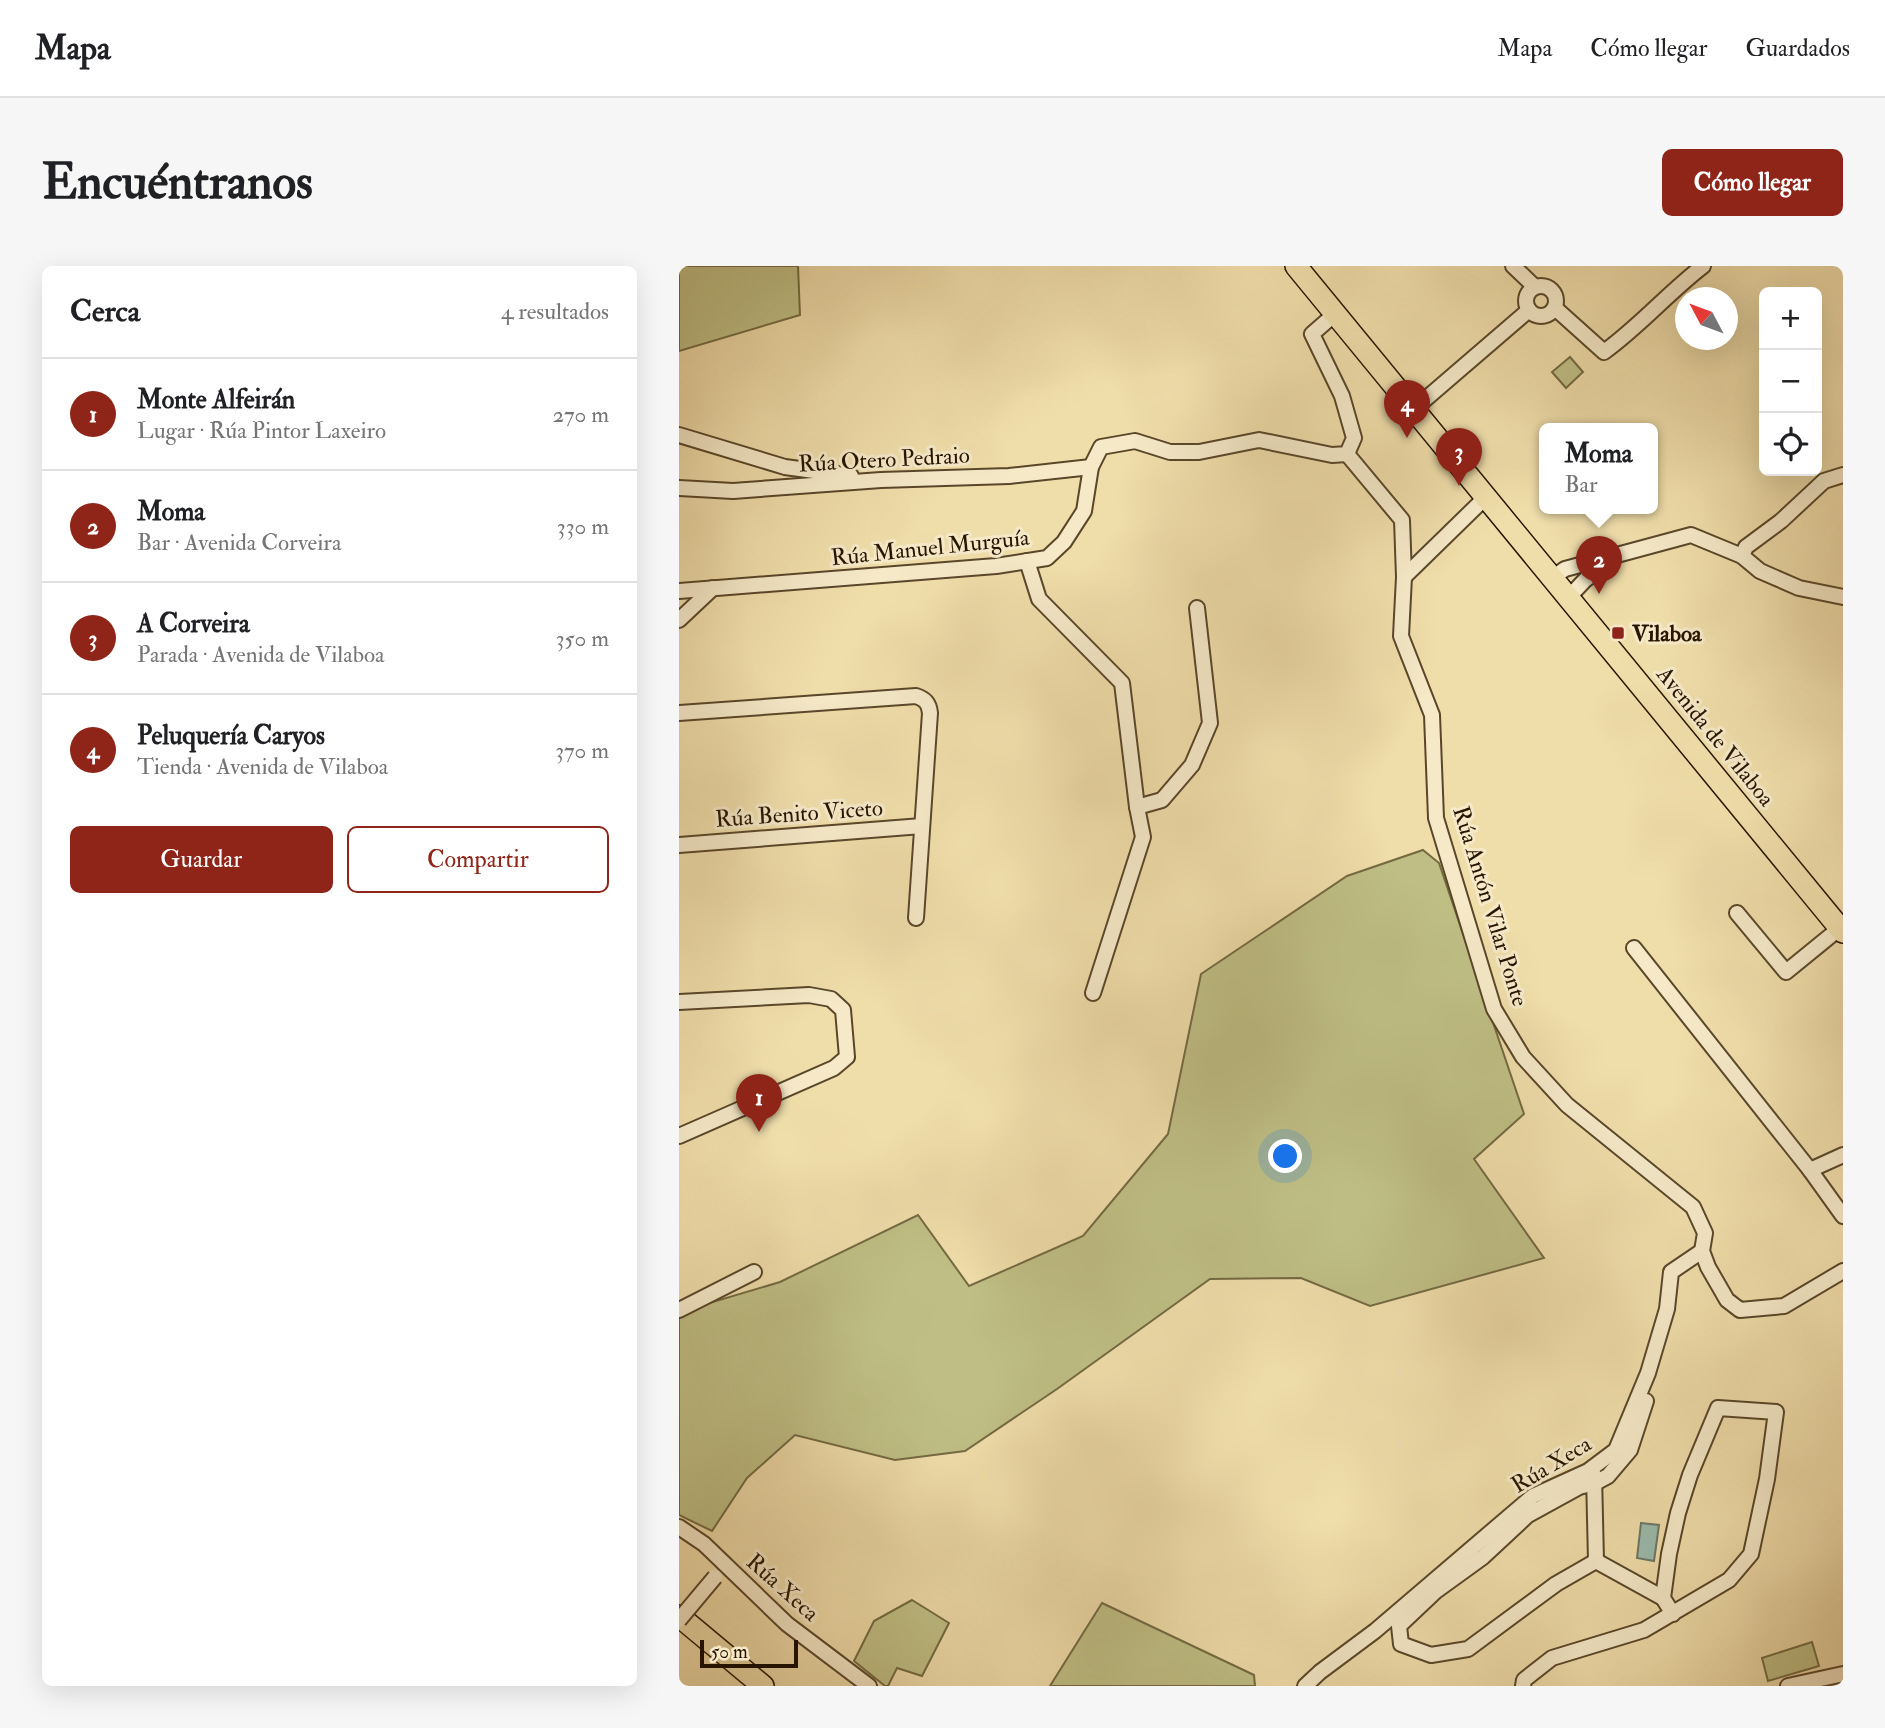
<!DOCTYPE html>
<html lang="es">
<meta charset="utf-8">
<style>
body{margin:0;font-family:"IM FELL Double Pica",serif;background:#f6f6f6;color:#202124}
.controls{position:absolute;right:21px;top:21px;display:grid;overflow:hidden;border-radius:10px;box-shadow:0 7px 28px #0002}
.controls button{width:63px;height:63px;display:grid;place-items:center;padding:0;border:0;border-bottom:2px solid #e0e0e0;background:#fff;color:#202124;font:35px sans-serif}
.compass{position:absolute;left:996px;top:21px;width:63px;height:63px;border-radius:50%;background:#fff;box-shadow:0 7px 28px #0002;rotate:311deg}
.scale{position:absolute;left:21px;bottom:18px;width:98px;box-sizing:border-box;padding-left:7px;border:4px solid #281500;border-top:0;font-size:19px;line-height:24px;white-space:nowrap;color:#281500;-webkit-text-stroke:5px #f5e9c8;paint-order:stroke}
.you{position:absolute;left:607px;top:891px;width:24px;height:24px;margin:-18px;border:5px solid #fff;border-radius:50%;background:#1a73e8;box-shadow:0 0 0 10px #1a73e833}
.badge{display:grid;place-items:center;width:46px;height:46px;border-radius:50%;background:#8f2418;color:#fff;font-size:23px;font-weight:700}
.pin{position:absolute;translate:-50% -58px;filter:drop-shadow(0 2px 4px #0008)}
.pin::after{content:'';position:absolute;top:37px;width:24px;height:21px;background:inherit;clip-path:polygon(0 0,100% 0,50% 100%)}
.popup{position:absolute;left:860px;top:157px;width:119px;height:91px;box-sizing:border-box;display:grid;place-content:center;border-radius:10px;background:#fff;filter:drop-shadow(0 2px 5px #0005);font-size:23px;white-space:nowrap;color:#757577}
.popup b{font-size:26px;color:#202124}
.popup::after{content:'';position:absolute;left:50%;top:100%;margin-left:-14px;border:14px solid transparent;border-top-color:#fff}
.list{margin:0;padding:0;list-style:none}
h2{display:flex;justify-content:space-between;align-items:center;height:91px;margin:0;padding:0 28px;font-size:30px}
h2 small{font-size:23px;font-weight:400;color:#757577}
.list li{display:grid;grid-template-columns:46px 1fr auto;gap:21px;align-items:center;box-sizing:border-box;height:112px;padding:0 28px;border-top:2px solid #e0e0e0}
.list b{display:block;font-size:26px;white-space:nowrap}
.list p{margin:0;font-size:23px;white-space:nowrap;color:#757577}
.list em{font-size:23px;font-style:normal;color:#757577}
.actions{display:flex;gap:14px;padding:21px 28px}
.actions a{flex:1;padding:16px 0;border:2px solid #8f2418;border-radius:10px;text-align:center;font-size:24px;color:#8f2418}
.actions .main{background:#8f2418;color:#fff}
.icon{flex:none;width:38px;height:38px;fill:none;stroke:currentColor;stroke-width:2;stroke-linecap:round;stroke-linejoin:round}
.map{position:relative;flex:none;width:1164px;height:1420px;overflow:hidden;border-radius:10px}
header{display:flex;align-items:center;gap:42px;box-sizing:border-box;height:98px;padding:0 35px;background:#fff;border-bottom:2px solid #e0e0e0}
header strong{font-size:33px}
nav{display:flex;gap:38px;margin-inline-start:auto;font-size:24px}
.intro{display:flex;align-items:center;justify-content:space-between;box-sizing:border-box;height:168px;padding:0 42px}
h1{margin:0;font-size:49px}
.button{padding:18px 32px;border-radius:10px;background:#8f2418;color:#fff;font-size:24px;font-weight:700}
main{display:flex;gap:42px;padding:0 42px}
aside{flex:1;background:#fff;border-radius:10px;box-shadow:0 7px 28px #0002}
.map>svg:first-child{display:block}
.green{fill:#bfbf85;stroke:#746a42;stroke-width:2}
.water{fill:#9abbac;stroke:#6c7967;stroke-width:2}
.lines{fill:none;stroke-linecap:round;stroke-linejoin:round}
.minor-casing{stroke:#5a472a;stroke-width:18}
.highway-casing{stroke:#281500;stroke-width:24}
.minor{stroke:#f5e9c8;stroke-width:14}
.highway{stroke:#efddaa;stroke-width:21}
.minor-bridge-casing{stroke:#5a472a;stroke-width:18;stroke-linecap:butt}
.minor-bridge{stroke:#f5e9c8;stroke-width:14}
.poi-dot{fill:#8f2418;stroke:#f5e9c8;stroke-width:2.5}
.labels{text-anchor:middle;stroke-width:6;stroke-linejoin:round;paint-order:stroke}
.street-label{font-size:23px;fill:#281500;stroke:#f5e9c8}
.poi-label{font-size:23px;font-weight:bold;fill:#281500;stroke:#f5e9c8;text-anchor:start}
</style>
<header>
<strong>Mapa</strong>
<nav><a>Mapa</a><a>Cómo llegar</a><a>Guardados</a></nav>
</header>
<div class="intro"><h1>Encuéntranos</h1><a class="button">Cómo llegar</a></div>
<main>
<aside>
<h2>Cerca<small>4 resultados</small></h2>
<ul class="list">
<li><span class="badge">1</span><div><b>Monte Alfeirán</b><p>Lugar · Rúa Pintor Laxeiro</p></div><em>270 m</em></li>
<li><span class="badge">2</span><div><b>Moma</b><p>Bar · Avenida Corveira</p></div><em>330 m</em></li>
<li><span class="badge">3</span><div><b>A Corveira</b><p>Parada · Avenida de Vilaboa</p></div><em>350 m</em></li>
<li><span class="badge">4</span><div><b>Peluquería Caryos</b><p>Tienda · Avenida de Vilaboa</p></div><em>370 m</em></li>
</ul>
<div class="actions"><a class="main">Guardar</a><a>Compartir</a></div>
</aside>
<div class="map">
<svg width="1164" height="1420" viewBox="0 0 1164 1420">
<rect width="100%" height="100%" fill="#efddaa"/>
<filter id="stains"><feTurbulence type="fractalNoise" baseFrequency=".00286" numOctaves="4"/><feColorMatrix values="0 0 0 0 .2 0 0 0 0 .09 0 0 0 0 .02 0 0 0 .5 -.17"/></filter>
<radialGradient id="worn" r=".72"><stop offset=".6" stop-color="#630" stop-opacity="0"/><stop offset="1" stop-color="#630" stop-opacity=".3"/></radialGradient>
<g class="green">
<path d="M0 0H119L121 49 0 85Z"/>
<path d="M891 91 904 106 887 122 873 106Z"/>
<path d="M744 584 760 597 845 848 795 893 865 992 691 1040 622 1012 531 1013 378 1123 286 1185 216 1194 116 1169 68 1212 33 1265 0 1249V1046L101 1016 239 949 290 1020 404 970 489 868 522 708 668 610Z"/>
<path d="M233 1334 270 1357 243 1410 218 1402 209 1420H206L175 1395 195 1355Z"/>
<path d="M423 1337 575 1409 576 1420H371Z"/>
<path d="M1133 1376 1140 1400 1089 1415 1083 1392Z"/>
</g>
<path class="water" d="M962 1257 980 1259 975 1295 958 1292Z"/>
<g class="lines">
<g class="minor-casing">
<g id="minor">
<path d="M834 0 856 21"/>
<circle cx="862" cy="35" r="15"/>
<path d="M876 42 925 86C961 60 989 27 1024 0"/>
<path d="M735 143 850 44"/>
<path d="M0 169 106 201 172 210"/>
<path d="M668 188 723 254 725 311 722 370 753 449 757 552 815 743 844 791 888 839 1014 941 1026 967 1023 985 1029 1001 1048 1034 1061 1044 1105 1040 1164 1005"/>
<path d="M0 222 54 225 202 214 330 210 412 201"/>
<path d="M1063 290 1067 281 1102 255 1145 215 1164 209"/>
<path d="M348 295 360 333 443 417 458 541 464 571 414 727"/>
<path d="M725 311 808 230"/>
<path d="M873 312 886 303 1012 269 1063 290 1081 305 1120 322 1164 331"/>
<path d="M0 325 317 300 368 292 385 276 405 245 412 201 422 181 456 175 491 186H520L580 174 653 189 668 188 675 172 663 130 633 68 657 47"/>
<path d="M889 332 906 314 933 295"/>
<path d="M0 354 34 322"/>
<path d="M0 447 237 430C246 433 250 437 251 447L237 652"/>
<path d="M458 541 483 534 513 499 531 457 518 342"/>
<path d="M0 579 243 560"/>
<path d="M1058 647 1107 706 1161 662"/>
<path d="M955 682 1131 904 1164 950"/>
<path d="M0 736 130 729 152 733 164 744 168 791 155 802 0 870"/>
<path d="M1131 904 1164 889"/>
<path d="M0 1044 75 1006"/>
<path d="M967 1135 951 1184 929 1210 916 1217 900 1221 849 1249 804 1291 757 1325 720 1360 722 1378 752 1389 789 1383 877 1318 917 1295 984 1332"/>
<path d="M915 1209 917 1295"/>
<path d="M0 1261 25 1278 108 1358 190 1420"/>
<path d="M626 1420 641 1406 696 1365 854 1230 909 1205 937 1184 969 1107 988 1043 992 1006 1023 985"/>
<path d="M844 1420 845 1414 873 1392 965 1364 1050 1314 1072 1288 1088 1213 1097 1146 1039 1142 1011 1209 999 1247 990 1288 984 1332 994 1348"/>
<path d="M1109 1420 1164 1408"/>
</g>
</g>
<g class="highway-casing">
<g id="highway">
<path d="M617 0 1164 666"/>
<path d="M0 1350 84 1420"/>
</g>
</g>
<use href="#minor" class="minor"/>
<use href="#highway" class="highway"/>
<g class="minor-bridge-casing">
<path id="minor-bridge" d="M0 1354 36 1311"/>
</g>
<use href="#minor-bridge" class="minor-bridge"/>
</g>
<rect class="poi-dot" x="932" y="360" width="14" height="14" rx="3.5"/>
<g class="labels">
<g class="street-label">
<text transform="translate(205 193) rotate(-3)" y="8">Rúa Otero Pedraio</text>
<text transform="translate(251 281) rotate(-6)" y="8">Rúa Manuel Murguía</text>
<text transform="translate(1037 470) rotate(51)" y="8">Avenida de Vilaboa</text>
<text transform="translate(120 547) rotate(-4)" y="8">Rúa Benito Viceto</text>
<text transform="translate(812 640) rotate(73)" y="8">Rúa Antón Vilar Ponte</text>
<text transform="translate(872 1198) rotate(-31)" y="8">Rúa Xeca</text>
<text transform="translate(104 1321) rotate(42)" y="8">Rúa Xeca</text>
</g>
<g class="poi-label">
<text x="953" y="375">Vilaboa</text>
</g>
</g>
<rect width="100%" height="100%" filter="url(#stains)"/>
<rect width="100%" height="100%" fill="url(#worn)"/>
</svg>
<div class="controls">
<button>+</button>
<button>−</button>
<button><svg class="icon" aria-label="locate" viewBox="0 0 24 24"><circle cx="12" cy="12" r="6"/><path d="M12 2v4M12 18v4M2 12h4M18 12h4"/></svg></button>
</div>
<svg class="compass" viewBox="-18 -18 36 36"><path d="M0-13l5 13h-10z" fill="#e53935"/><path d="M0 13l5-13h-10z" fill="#757577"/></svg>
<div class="scale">50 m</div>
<div class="you"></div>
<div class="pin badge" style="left:80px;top:866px">1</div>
<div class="pin badge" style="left:920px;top:328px">2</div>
<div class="popup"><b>Moma</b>Bar</div>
<div class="pin badge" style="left:780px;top:220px">3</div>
<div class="pin badge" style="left:728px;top:172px">4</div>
</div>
</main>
